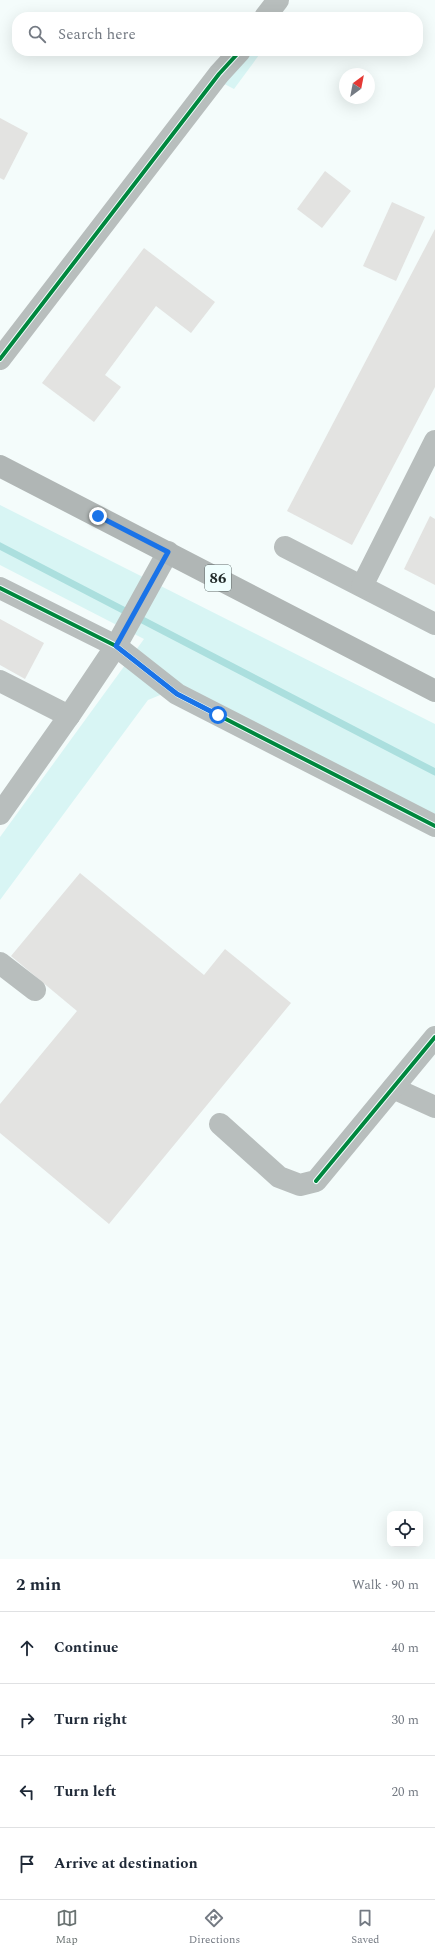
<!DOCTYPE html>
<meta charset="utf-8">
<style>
body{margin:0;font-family:Spectral,serif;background:#f2f2f3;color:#1f2937}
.controls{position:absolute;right:12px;bottom:12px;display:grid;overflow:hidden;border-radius:8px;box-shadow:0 4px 16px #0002}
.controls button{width:36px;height:36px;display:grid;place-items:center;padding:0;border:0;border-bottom:1px solid #e0e1e3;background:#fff;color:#1f2937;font:20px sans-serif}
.compass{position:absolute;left:339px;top:68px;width:36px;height:36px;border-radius:50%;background:#fff;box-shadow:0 4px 16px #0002;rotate:32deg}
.stop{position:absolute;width:12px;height:12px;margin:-9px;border:3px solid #1a73e8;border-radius:50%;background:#fff}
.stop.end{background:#1a73e8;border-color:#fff;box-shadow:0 1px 4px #0008}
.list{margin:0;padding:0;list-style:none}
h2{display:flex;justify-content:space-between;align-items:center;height:52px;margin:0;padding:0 16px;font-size:17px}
h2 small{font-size:13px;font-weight:400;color:#747a83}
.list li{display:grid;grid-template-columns:26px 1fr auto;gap:12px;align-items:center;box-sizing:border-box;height:72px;padding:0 16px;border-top:1px solid #e0e1e3}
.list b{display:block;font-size:15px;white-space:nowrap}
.list em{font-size:13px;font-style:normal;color:#747a83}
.icon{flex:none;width:22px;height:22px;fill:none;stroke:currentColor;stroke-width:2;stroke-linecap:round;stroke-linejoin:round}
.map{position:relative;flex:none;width:435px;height:1559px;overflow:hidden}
.search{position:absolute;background:#fff;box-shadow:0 4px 16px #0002;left:12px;right:12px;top:12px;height:44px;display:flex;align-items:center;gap:10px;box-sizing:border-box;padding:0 14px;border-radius:16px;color:#747a83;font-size:15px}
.sheet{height:340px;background:#fff}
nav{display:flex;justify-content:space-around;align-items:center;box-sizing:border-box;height:56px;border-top:1px solid #e0e1e3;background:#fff;font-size:11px;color:#747a83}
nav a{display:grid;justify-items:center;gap:2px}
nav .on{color:#6a7372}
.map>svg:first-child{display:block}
.green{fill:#d8f5f4}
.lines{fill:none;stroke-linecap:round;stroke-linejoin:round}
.stream{stroke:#abdfde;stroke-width:7}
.building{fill:#e3e3e1}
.minor{stroke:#b8bebd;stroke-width:22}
.major{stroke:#b0b6b5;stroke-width:22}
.cycleway-casing{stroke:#f0fffe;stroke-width:6}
.cycleway{stroke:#00873e;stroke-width:4}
.route{stroke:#1a73e8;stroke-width:5}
.labels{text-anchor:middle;stroke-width:3.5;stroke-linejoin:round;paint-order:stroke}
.shield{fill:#f0fffe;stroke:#5e6968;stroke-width:1}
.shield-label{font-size:15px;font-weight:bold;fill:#1f2928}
</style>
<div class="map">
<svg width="435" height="1559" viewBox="0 0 435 1559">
<rect width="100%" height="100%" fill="#f4fcfb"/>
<g class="green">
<path d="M226 51H262L234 89 207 75Z"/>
<path d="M0 505 435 724V822L170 691 148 700 0 900V837L144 639 0 565Z"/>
</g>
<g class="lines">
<path class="stream" d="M0 546 435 772"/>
</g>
<g class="building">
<path d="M0 118 28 133 4 180 0 178Z"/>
<path d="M325 171 351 191 322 228 297 209Z"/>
<path d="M392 202 425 217 396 281 363 266Z"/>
<path d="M435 229V387L352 545 287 511Z"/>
<path d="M144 248 215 302 191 333 156 306 105 375 121 387 94 422 42 383Z"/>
<path d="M430 516 435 519V585L404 569Z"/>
<path d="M0 619 44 643 25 679 0 665Z"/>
<path d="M80 873 204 975 225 949 291 1003 109 1224 0 1133V1104L77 1011 11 956Z"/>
</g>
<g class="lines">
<g class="minor">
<path d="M265 17 278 0"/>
<path d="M0 359 219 74 240 51"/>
<path d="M285 547 435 624"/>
<path d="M362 586 435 441"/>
<path d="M0 588 116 646 177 694 435 826"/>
<path d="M0 681 69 716"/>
<path d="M0 814 69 716 116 646 168 552"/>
<path d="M0 963 35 990"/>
<path d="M393 1088 435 1107"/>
<path d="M220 1124 279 1177 300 1185 316 1181 435 1037"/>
</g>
<path class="major" d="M0 466 435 691"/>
<g class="cycleway-casing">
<g id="cycleway">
<path d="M0 359 219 74 240 51"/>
<path d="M0 588 116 646 177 694 435 826"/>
<path d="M316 1181 435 1037"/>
</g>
</g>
<use href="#cycleway" class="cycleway"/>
</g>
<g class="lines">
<path class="route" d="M98 516 168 552 116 646 177 694 218 715"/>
</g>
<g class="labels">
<rect class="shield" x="205" y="565" width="26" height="26" rx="3"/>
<g class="shield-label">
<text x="218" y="583">86</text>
</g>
</g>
</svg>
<div class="controls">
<button><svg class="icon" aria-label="locate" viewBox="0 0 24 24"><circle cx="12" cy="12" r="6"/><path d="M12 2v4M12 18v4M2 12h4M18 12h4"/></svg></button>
</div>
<svg class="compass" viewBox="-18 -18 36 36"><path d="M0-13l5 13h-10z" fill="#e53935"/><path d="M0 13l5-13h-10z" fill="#747a83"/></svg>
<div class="stop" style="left:218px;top:715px"></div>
<div class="stop end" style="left:98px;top:516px"></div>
<div class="search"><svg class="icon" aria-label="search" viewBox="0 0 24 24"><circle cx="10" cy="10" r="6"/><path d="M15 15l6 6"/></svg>Search here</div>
</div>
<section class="sheet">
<h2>2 min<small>Walk · 90 m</small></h2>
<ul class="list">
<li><svg class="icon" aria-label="ahead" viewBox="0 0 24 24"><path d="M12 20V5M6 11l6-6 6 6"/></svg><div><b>Continue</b></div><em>40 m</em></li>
<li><svg class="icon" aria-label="right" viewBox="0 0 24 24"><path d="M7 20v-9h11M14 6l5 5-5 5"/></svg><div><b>Turn right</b></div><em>30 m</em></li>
<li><svg class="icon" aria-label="left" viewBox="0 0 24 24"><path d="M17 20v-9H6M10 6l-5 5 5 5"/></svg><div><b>Turn left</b></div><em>20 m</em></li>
<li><svg class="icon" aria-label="arrive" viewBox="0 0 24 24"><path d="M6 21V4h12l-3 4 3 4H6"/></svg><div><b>Arrive at destination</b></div></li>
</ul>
</section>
<nav>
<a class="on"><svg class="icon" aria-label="map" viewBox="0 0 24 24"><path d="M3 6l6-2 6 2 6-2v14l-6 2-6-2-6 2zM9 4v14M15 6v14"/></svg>Map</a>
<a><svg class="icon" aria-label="directions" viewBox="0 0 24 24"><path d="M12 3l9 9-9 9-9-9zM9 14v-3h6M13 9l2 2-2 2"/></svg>Directions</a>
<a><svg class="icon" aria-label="saved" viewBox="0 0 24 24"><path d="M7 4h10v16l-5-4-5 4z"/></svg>Saved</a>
</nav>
